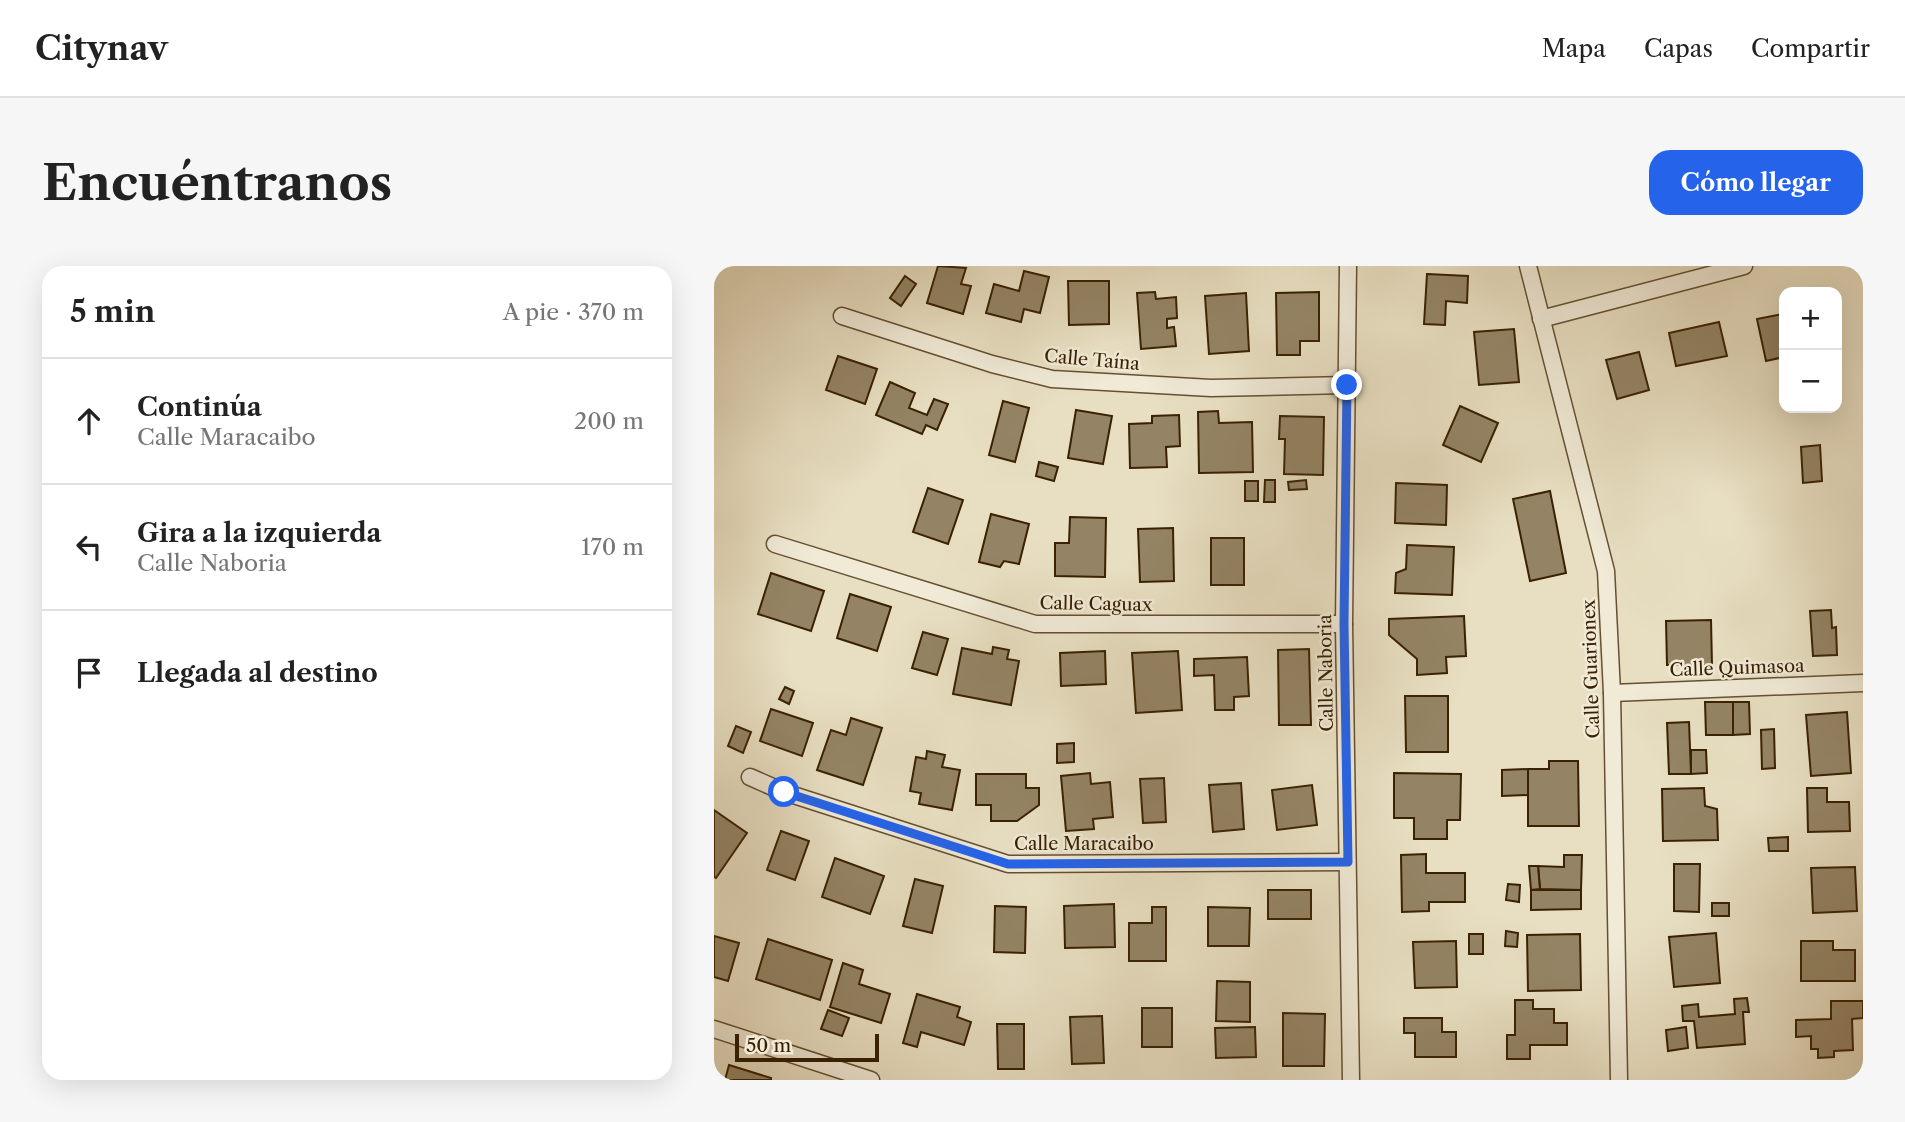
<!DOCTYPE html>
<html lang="es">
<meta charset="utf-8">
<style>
body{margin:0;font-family:"Libre Caslon Text",serif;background:#f6f6f6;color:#222}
.controls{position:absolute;right:21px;top:21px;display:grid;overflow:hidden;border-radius:14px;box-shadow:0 7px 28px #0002}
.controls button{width:63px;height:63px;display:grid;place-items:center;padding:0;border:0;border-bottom:2px solid #e0e0e0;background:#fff;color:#222;font:35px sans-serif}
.scale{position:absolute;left:21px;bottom:18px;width:144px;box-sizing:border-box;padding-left:7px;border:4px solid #392101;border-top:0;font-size:19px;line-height:24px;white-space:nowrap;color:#392101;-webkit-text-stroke:5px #f0ead7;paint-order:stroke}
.stop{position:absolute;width:21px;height:21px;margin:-16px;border:5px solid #2563eb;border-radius:50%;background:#fff}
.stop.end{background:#2563eb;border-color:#fff;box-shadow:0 2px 7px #0008}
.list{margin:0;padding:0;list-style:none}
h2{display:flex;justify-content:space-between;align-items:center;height:91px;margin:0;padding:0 28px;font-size:30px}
h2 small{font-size:23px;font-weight:400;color:#767676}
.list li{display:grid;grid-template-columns:46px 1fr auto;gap:21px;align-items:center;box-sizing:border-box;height:126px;padding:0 28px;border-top:2px solid #e0e0e0}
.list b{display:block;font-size:26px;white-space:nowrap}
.list p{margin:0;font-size:23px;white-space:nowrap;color:#767676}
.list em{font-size:23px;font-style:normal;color:#767676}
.icon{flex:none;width:38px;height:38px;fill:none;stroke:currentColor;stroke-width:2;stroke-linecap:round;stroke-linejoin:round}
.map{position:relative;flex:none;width:1149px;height:814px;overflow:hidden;border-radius:21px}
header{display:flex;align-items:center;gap:42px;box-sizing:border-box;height:98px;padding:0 35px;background:#fff;border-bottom:2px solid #e0e0e0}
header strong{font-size:33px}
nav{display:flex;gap:38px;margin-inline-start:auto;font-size:24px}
.intro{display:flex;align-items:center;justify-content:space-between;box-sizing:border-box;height:168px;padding:0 42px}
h1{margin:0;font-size:49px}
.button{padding:18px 32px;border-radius:21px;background:#2563eb;color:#fff;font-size:24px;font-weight:700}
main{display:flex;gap:42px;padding:0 42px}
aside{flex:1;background:#fff;border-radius:21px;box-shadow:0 7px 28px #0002}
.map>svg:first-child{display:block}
.building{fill:#948465;stroke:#392101;stroke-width:2}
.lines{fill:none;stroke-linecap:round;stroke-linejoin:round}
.minor-casing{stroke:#655031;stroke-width:19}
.minor{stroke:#f0ead7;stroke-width:16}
.route{stroke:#2563eb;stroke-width:9}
.labels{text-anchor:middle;stroke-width:5;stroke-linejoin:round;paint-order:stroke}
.street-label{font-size:18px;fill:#392101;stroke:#f0ead7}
</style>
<header>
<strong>Citynav</strong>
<nav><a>Mapa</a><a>Capas</a><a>Compartir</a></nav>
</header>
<div class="intro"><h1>Encuéntranos</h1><a class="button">Cómo llegar</a></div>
<main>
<aside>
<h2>5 min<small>A pie · 370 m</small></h2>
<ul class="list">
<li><svg class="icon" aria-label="ahead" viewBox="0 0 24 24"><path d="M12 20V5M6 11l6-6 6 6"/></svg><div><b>Continúa</b><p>Calle Maracaibo</p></div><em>200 m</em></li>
<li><svg class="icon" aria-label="left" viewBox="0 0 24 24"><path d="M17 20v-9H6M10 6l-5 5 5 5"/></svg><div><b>Gira a la izquierda</b><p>Calle Naboria</p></div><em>170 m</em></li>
<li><svg class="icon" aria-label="arrive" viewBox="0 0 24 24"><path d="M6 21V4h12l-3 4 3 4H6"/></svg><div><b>Llegada al destino</b></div></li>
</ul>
</aside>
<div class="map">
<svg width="1149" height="814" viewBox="0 0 1149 814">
<rect width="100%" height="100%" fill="#e8dfc2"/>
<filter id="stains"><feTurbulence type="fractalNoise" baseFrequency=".00286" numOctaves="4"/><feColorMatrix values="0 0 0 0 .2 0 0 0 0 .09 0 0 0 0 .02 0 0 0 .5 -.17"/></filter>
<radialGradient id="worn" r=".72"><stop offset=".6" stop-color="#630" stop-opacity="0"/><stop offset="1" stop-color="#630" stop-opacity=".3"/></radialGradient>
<g class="building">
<path d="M224 0 252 2 247 18 257 20 249 48 213 37Z"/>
<path d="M310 5 335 11 326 47 310 43 307 56 272 47 280 18 305 25Z"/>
<path d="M713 8 754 10 753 37 732 35 731 59 710 58Z"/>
<path d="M191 10 202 18 187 40 176 32Z"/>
<path d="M354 15H395V58L355 59Z"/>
<path d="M441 26 442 33 462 31 463 52 453 53V62L460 61 462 80 427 83 423 27Z"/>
<path d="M605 26V75H586V89H563L562 27Z"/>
<path d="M532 27 535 85 495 88 491 30Z"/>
<path d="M1069 48 1070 91 1052 95 1043 53Z"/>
<path d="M1005 56 1013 90 962 100 955 67Z"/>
<path d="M800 63 805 116 765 119 760 66Z"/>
<path d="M925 86 935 124 903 133 892 94Z"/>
<path d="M124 90 163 103 151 138 112 124Z"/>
<path d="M176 116 201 127 195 142 213 149 220 133 234 138 223 164 212 159 208 168 162 149Z"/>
<path d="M289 135 315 142 301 196 275 189Z"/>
<path d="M746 140 784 157 767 196 729 179Z"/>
<path d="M362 144 398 150 389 198 354 192Z"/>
<path d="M504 145 505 157 538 156 539 206 485 207 484 146Z"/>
<path d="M465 149 466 180 452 181 453 201 416 202 415 158 438 157V150Z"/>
<path d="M566 150 610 151 609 209 570 208 571 173H565Z"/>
<path d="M1106 179 1108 215 1089 217 1087 181Z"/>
<path d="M325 196 344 201 340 215 322 210Z"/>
<path d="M551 214H561V236H550Z"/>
<path d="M592 214 593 223 575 224 574 216Z"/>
<rect x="531" y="215" width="13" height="20"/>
<path d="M682 217 733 219 732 259 681 257Z"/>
<path d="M214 222 249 234 234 278 199 266Z"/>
<path d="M836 225 852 307 816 315 799 233Z"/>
<path d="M277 248 315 258 305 298 290 295 286 301 265 296Z"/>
<path d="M356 251 392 252 391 311 341 310V277H355Z"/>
<path d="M459 262 460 315 426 316 424 263Z"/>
<rect x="497" y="272" width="33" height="47"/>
<path d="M693 279 740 281 738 329 681 327 682 307 692 303Z"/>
<path d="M57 307 110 325 97 365 44 348Z"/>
<path d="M136 328 177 341 163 385 123 372Z"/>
<path d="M1117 344 1118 362 1122 361 1123 389 1099 390 1096 345Z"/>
<path d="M750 350 752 390 732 391 733 407 703 409V393L675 369V353Z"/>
<path d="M997 354 998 399H953L952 355Z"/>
<path d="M209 366 234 373 223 409 198 402Z"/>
<path d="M279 381 295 384 293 393 305 395 297 439 239 428 248 382 278 388Z"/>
<path d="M595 383 597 459H565L564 384Z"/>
<path d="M391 385 392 418 347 420 346 387Z"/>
<path d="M464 385 468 444 422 447 418 387Z"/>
<path d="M533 391 535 430 520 431V444H501L500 409 480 410V393Z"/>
<path d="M71 421 80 425 75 438 65 433Z"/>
<path d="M691 430H734V486H692Z"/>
<path d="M991 436H1019V469H992Z"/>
<path d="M1019 436H1035L1036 468 1019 469Z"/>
<path d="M57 443 99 457 88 490 46 475Z"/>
<path d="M1133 446 1137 507 1097 510 1092 449Z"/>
<path d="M137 452 168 462 149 519 103 504 117 464 132 469Z"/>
<path d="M975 456 977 508H955L953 457Z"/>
<path d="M22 460 37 466 29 487 14 480Z"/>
<path d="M1060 463 1061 502 1048 503 1047 464Z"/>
<path d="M360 477V496L343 497V478Z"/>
<path d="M977 484H992L993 507 977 508Z"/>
<path d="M213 485 231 489 228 501 246 504 238 544 205 538 207 527 196 525 202 491 212 493Z"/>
<path d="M835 495H864L865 560H814V503H835Z"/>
<path d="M814 503V529L788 530V504Z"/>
<path d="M376 507 377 518 396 516 399 551 379 553 380 563 352 565 347 510Z"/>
<path d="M680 507 747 508 746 554H733V573H700V552H680Z"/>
<path d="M262 508H312V522H325V539L303 555H277V539H262Z"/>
<path d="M450 512 452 556 429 557 426 513Z"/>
<path d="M527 517 530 563 499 566 495 519Z"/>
<path d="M598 519 603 559 563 564 558 524Z"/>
<path d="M990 522 991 540 1003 543 1004 574 949 575 948 523Z"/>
<path d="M1093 522H1113V536H1135L1136 565 1094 566Z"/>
<path d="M0 544 33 567 2 612 0 611Z"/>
<path d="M67 565 95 575 81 614 53 604Z"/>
<path d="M1074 571V585H1055L1054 572Z"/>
<path d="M712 588V607H751V636H715V645L688 646 687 589Z"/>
<path d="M850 589H868L867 624 826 623 824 600 850 601Z"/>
<path d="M121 592 170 610 156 648 108 631Z"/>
<path d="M960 598H986L985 646 960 645Z"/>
<path d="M815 600H824L826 623 817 624Z"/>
<path d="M1141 601 1143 645 1099 647 1097 602Z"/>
<path d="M201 613 229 620 218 667 189 660Z"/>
<path d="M794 618 806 619 805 636 792 634Z"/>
<rect x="554" y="624" width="43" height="29"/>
<path d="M817 624H867V643L817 644Z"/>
<rect x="998" y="637" width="17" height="13"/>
<path d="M400 638 401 681 351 682 350 640Z"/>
<path d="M281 640 312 641 311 687 280 686Z"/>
<path d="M438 641H452V695H415V657H438Z"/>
<path d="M494 641 536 642 535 680H494Z"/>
<path d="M792 665 804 667 803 681 791 680Z"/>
<path d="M1002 667 1006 717 960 721 955 671Z"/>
<rect x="755" y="668" width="14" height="20"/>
<path d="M866 668 867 724 814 725 813 669Z"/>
<path d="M0 670 25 677 14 715 0 711Z"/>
<path d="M54 673 118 694 106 734 42 713Z"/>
<path d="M742 675 743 721 701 722 699 676Z"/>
<path d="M1087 675H1119V684H1141V715H1087Z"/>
<path d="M129 697 149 704 145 718 176 728 167 757 116 741Z"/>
<path d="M503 715 536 716V756L502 755Z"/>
<path d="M203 728 246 741 243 751 257 756 250 779 207 766 203 781 189 777Z"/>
<path d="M1033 732 1035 746H1029L1031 778 983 782 980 755H969L968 740 984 738 985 751 1021 748 1020 733Z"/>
<path d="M801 734H819V743H840V757H853V779H816V793H793V769H801Z"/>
<path d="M1117 735H1149V752L1138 753 1139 784 1120 785V791L1104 792V783H1097V770L1082 771V754L1117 753Z"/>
<rect x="428" y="742" width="30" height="39"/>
<path d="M114 744 135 752 128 770 107 763Z"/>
<path d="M569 747 611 748 610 800H569Z"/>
<path d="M388 750 390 797 358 798 356 751Z"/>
<path d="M690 752H728V766H742V791H701V767H690Z"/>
<path d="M283 758H310V803H284Z"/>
<path d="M541 761 542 791 502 792 501 762Z"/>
<path d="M972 761 974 782 954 785 952 764Z"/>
<path d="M15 799 57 812V814H11Z"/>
</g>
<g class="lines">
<g class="minor-casing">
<g id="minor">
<path d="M634 0 630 358 637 814"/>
<path d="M814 0 892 305 898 427 905 814"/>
<path d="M128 50 278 98 338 113 497 122 633 119"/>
<path d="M827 53 1030 0"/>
<path d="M61 278 321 358H630"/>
<path d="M898 427 1149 417"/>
<path d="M36 511 70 526 294 598 633 596"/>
<path d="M0 763 157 814"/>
</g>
</g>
<use href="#minor" class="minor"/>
</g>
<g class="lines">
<path class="route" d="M70 526 294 598 634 596 630 358 633 119"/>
</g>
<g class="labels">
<g class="street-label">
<text transform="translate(378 94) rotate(5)" y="6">Calle Taína</text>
<text transform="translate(382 338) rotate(1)" y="6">Calle Caguax</text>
<text transform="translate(1023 402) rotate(-2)" y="6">Calle Quimasoa</text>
<text transform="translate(877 403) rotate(-92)" y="6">Calle Guarionex</text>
<text transform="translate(612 407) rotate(-91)" y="6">Calle Naboria</text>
<text x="370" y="584">Calle Maracaibo</text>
</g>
</g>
<rect width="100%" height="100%" filter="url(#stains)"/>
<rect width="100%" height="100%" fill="url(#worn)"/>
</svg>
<div class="controls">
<button>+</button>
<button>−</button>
</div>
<div class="scale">50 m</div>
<div class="stop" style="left:70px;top:526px"></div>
<div class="stop end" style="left:633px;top:119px"></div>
</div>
</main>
